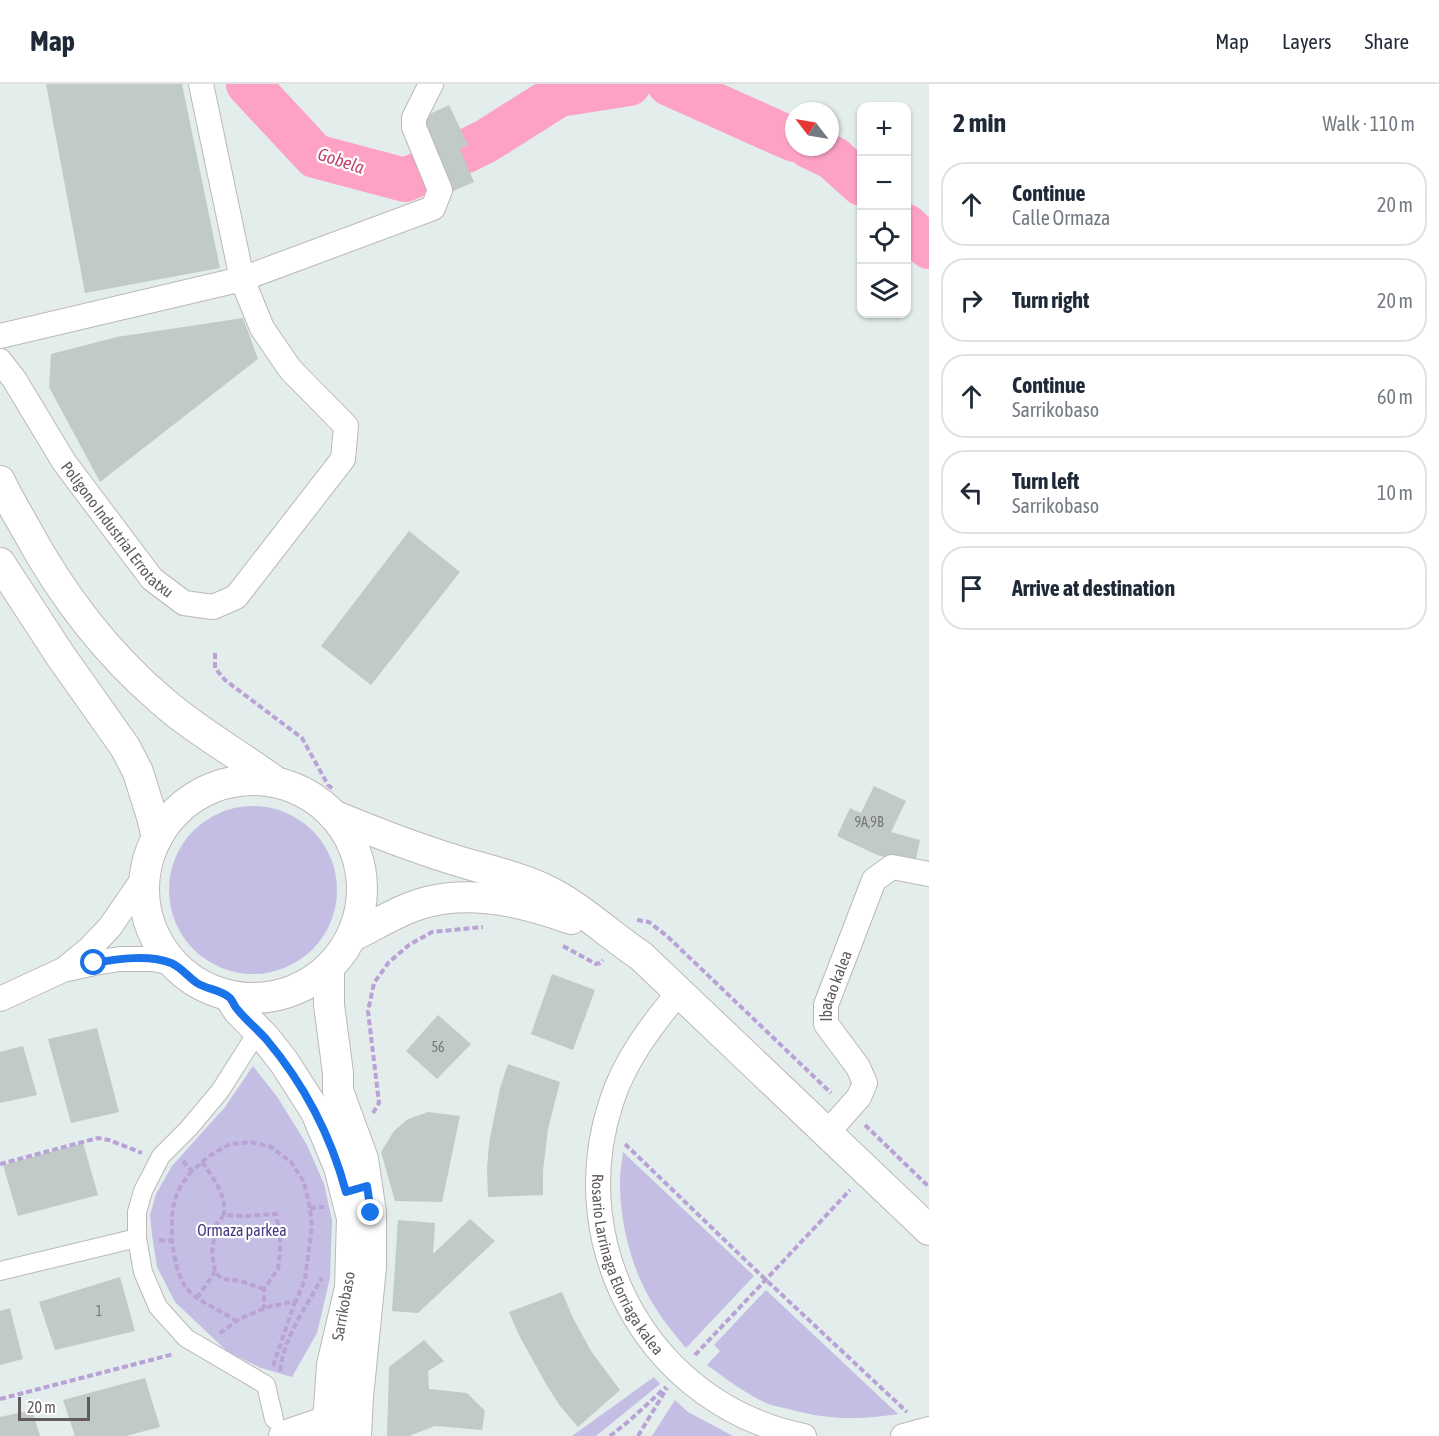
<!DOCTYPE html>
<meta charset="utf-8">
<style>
body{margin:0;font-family:"Asap Condensed",sans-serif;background:#f6f6f7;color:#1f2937}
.controls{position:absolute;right:18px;top:18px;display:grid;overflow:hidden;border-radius:12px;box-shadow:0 2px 4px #0004}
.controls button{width:54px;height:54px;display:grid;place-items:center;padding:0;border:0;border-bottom:2px solid #e0e1e3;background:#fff;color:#1f2937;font:30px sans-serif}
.compass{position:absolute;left:785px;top:18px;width:54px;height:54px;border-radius:50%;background:#fff;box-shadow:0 2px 4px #0004;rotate:301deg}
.scale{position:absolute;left:18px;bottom:15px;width:72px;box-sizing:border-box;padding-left:6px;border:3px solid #625a5c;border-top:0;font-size:16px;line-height:21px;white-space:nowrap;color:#625a5c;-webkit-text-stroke:4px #fff;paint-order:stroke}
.stop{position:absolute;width:18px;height:18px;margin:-14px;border:4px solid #1a73e8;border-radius:50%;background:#fff}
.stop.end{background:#1a73e8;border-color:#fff;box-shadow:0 2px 6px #0008}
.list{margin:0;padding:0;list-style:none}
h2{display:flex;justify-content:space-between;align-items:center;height:78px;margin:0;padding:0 24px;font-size:26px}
h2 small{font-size:20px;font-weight:400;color:#747a83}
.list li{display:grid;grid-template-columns:39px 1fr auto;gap:18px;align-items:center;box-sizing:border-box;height:84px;margin:0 12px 12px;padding:0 12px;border:2px solid #e0e1e3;border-radius:24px}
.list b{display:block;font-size:22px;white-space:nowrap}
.list p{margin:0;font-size:20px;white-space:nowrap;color:#747a83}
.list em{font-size:20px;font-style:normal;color:#747a83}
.icon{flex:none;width:33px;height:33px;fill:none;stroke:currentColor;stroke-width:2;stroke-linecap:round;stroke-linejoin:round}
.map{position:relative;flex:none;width:929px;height:1352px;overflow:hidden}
header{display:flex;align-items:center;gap:36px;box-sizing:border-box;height:84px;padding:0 30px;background:#fff;border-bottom:2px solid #e0e1e3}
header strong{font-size:28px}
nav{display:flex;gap:33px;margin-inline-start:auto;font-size:21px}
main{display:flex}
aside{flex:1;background:#fff}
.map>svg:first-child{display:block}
.green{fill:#c5bee4}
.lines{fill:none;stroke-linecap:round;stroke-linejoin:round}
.river{stroke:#fda1c5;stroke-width:44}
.building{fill:#c0cbc8}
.pedestrian-casing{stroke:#beb7b9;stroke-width:20}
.minor-casing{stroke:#beb7b9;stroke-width:26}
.tertiary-casing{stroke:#beb7b9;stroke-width:32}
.path{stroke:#b9a2d6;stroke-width:4;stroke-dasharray:6 3;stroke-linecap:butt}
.pedestrian{stroke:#fff;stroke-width:18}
.minor{stroke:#fff;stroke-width:24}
.tertiary{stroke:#fff;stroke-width:30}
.route{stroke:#1a73e8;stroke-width:8}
.labels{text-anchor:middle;stroke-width:4.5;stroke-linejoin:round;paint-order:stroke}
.number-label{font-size:14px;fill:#7a7677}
.street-label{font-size:16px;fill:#625a5c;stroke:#fff}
.park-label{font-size:16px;fill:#483785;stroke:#fff}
.water-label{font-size:18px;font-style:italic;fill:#c0456b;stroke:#fff}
</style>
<header>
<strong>Map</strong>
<nav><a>Map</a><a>Layers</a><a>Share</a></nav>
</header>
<main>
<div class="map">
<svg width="929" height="1352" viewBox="0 0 929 1352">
<rect width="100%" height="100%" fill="#e2edec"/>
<g class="green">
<circle cx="253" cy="806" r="84"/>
<path d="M253 982 278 1014 307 1061 324 1100 332 1136 330 1194 317 1249 292 1293 261 1284 228 1268 175 1218 157 1183 152 1151 150 1131 156 1110 172 1082 225 1023Z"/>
<path d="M623 1068 754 1192 686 1264C675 1251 664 1238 655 1223 632 1189 619 1136 620 1096 620 1087 622 1077 623 1068Z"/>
<path d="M766 1206 898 1330C857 1336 829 1336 788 1325 781 1323 773 1322 766 1319 745 1309 726 1295 707 1281L720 1267 714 1261Z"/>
<path d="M654 1293 660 1300 596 1352H572Z"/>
<path d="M675 1316 688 1328 733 1352H652Z"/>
</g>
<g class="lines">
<g class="river">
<path d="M248 0 315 72 405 96 425 87"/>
<path d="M669 0 794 56"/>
<path d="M810 63 833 74 862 100"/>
<path d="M464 68 486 57 559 11 629 0"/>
<path d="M906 142 929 163"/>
</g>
</g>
<g class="building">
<path d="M46 0H182L220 184 85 209Z"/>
<path d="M449 21 468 61 460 65 474 98 449 109 415 37Z"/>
<path d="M243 234 258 275 100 398 49 303 51 270 117 253Z"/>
<path d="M409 447 460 488 371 601 321 562Z"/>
<path d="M874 702 906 717 891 748 920 756 915 780 877 771 837 752 850 724 861 729Z"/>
<path d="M552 890 595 906 573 966 531 950Z"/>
<path d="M438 931 471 960 437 995 406 967Z"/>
<path d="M97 944 119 1028 71 1039 48 955Z"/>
<path d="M23 962 37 1011 0 1019V968Z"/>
<path d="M508 980 560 998 548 1045 543 1087V1111L488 1113 487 1085 489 1059 500 1004Z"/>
<path d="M428 1028 460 1032 442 1118 395 1117 381 1068 394 1047 408 1035Z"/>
<path d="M83 1059 98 1111 18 1132 3 1081Z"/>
<path d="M470 1135 495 1157 418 1229 392 1227 398 1136 435 1139 433 1170Z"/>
<path d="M120 1193 135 1247 55 1266 39 1218Z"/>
<path d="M562 1208 573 1234 591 1267 620 1306 578 1343 560 1322 546 1300 519 1251 509 1228Z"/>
<path d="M10 1224 23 1275 0 1281V1227Z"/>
<path d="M424 1256 444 1277 428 1287 429 1305 467 1309 485 1327 482 1346 435 1342 409 1352H387L389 1283Z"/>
<path d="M145 1294 160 1343 126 1352H75L63 1316Z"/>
<path d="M32 1326 40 1352H0V1333Z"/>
</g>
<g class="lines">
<g class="pedestrian-casing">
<g id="pedestrian">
<path d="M258 947 220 1007 189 1044 161 1072 143 1107 137 1128V1154L143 1188 158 1223 186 1254 266 1301 274 1335"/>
<path d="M0 1187 137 1154"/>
</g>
</g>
<g class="minor-casing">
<g id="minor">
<path d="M0 252 242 195 433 124 440 106 414 43V34L431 0"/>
<path id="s1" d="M0 277 14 295 64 378 152 495 184 519 213 523 236 513 343 375 346 342 290 285 262 244 242 195 201 0"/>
<path d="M67 883 89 865 110 843 145 792"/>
<path id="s2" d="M679 908C651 942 624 977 611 1019 563 1166 653 1322 804 1352"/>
<path d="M0 915 63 886 94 879 120 875H153L173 879"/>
<path id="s3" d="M827 1049 859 1013 865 999 858 983 826 940V921L874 796 892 783 929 790"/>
<path d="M903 1352 929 1345"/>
</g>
</g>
<g class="tertiary-casing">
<g id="tertiary">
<path d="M0 397C7 413 17 429 26 445 61 510 105 568 161 616 196 647 238 670 276 698"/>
<path d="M0 479 60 571 125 663 138 688 152 733 157 754"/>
<circle cx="253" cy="805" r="109"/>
<path d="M333 731C374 748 415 764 458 777 487 786 517 792 544 805 580 822 608 850 641 872L929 1146"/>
<path d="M351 853C376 841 400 825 427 818 473 806 528 819 571 835"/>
<path d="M329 884V921L338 989V1007L363 1075 371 1129V1183L358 1313 356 1352"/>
<path d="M229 912 238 926 266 955 284 978 316 1028 339 1083 352 1134 350 1204 332 1281 328 1337 331 1352"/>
<path d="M284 1352 328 1337"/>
</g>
</g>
<g class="path">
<path d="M215 569V584L225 596 302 654 328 701 333 705"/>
<path d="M637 836 649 838 668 853 831 1009"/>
<path d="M563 862 596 880 600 879 603 876"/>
<path d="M373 1029 379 1019 368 927 374 899 389 878 409 861 432 848 483 843"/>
<path d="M865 1041 929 1103"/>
<path d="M625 1060 765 1195 907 1328"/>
<path d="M183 1077 192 1087 209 1072 230 1060 251 1058 271 1063 291 1078 304 1098 310 1124 312 1142 305 1195 296 1217 268 1223 239 1235 219 1250"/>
<path d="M202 1078C214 1095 226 1110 224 1131"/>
<path d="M0 1080 98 1054 109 1056 142 1069"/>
<path d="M192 1087C184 1096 177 1106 174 1119 169 1142 172 1189 189 1207 202 1220 221 1226 236 1237"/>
<path d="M310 1124 324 1123"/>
<path d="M159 1156 173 1157"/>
<path d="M264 1205 241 1197 222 1195 215 1188 212 1168 216 1141 224 1131 246 1132 276 1130 280 1151V1169L278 1185 264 1205V1225"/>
<path d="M197 1214 215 1188"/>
<path d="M695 1271 850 1106"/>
<path d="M273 1282 295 1218"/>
<path d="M280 1287C284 1253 306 1223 322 1194"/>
<path d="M0 1315 174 1270"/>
<path d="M610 1352 629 1337 666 1303"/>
<path d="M638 1352 667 1304"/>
</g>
<use href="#pedestrian" class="pedestrian"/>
<use href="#minor" class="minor"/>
<use href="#tertiary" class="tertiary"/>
</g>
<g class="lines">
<path class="route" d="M94 879C117 875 149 870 171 879 181 883 188 893 197 899 206 905 222 906 230 914 233 917 234 922 237 925 246 936 257 945 266 955 304 1000 331 1052 346 1108L367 1102 371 1129"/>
</g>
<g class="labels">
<g class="number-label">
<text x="869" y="743">9A,9B</text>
<text x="438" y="968">56</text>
<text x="99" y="1232">1</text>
</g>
<g class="street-label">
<text dy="6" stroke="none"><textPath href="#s1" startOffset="206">Polígono Industrial Errotatxu</textPath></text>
<text dy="6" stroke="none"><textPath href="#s3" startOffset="174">Ibatao kalea</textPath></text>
<text dy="6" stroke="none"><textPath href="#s2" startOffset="300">Rosario Larrinaga Elorriaga kalea</textPath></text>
<text transform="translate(343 1222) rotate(-80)" y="6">Sarrikobaso</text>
</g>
<g class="park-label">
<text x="242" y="1152">Ormaza parkea</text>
</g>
<g class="water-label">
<text transform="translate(341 77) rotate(18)" y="6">Gobela</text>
</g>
</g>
</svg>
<div class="controls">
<button>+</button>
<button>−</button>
<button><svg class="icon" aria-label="locate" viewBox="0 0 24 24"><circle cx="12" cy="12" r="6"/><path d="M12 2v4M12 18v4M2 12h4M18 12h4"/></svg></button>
<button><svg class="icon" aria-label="layers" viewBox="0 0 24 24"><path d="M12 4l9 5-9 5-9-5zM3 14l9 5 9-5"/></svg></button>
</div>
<svg class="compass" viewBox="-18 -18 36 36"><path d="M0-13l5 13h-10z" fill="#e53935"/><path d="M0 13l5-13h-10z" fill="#747a83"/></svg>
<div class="scale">20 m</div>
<div class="stop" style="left:94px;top:879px"></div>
<div class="stop end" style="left:371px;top:1129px"></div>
</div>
<aside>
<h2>2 min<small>Walk · 110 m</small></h2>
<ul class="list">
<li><svg class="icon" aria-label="ahead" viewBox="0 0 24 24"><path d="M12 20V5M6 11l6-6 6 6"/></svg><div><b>Continue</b><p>Calle Ormaza</p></div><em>20 m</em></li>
<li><svg class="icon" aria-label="right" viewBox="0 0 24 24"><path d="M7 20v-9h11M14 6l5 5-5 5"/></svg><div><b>Turn right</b></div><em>20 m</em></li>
<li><svg class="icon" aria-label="ahead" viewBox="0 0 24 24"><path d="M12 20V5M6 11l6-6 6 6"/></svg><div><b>Continue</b><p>Sarrikobaso</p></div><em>60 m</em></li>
<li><svg class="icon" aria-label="left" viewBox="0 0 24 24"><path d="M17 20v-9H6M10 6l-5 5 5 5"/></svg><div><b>Turn left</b><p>Sarrikobaso</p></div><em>10 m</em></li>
<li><svg class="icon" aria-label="arrive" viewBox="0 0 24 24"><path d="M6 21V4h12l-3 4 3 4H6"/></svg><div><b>Arrive at destination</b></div></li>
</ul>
</aside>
</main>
